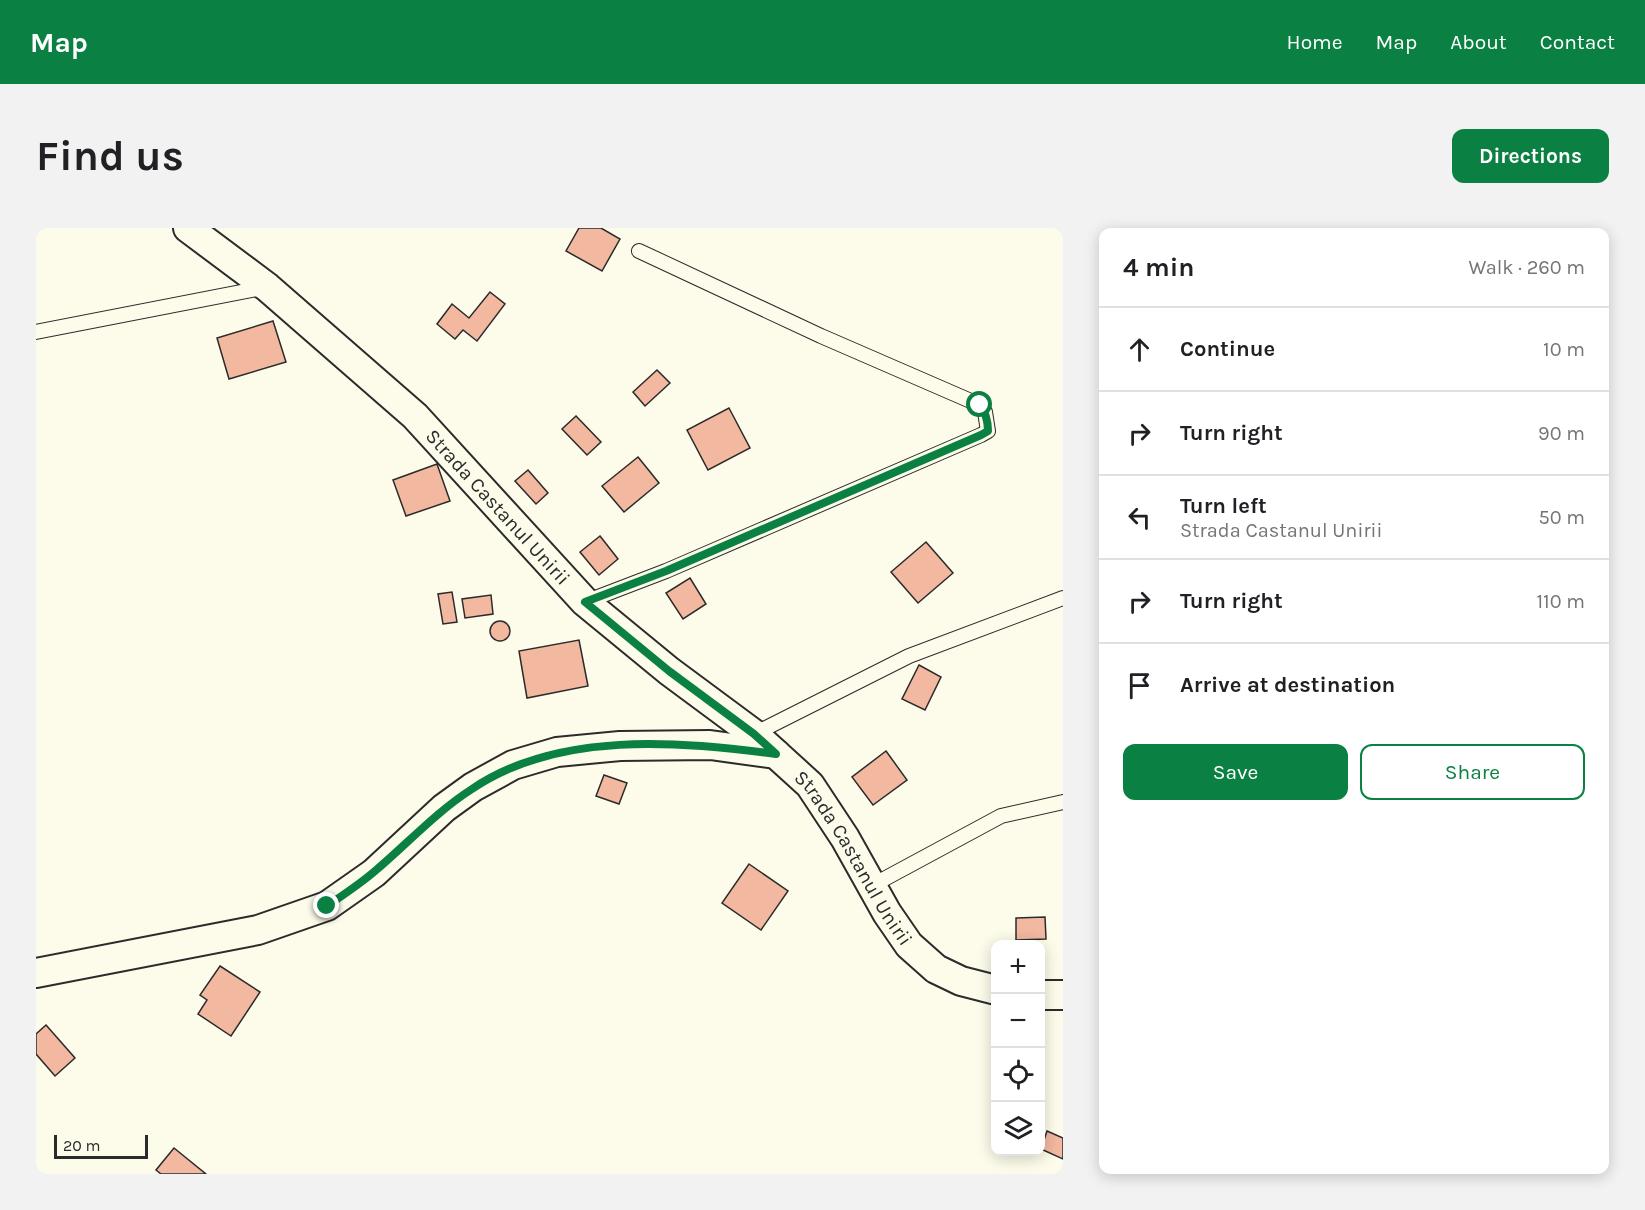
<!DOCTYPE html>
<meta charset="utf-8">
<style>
body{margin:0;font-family:Karla,sans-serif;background:#f2f2f2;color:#202124}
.controls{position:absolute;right:18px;bottom:18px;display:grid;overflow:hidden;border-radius:12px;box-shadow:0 3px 15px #0003}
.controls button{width:54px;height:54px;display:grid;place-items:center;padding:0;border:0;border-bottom:2px solid #e0e0e0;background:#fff;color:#202124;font:30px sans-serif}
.scale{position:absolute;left:18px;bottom:15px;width:94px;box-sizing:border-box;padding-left:6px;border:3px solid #2b2b2b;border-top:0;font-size:16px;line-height:21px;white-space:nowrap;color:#2b2b2b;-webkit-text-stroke:4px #fdfbea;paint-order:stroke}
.stop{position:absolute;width:18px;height:18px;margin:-14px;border:4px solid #0b8043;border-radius:50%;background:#fff}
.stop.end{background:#0b8043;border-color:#fff;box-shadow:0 2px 6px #0008}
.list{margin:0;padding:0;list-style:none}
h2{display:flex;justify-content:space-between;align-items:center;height:78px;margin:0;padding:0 24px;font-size:26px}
h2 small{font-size:20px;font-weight:400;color:#757577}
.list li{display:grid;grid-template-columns:39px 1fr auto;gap:18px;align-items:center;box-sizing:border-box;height:84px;padding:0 24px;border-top:2px solid #e0e0e0}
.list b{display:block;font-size:22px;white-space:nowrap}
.list p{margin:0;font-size:20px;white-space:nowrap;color:#757577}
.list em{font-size:20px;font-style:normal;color:#757577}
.actions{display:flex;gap:12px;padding:18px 24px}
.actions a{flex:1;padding:14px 0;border:2px solid #0b8043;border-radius:12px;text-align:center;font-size:21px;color:#0b8043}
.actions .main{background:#0b8043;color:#fff}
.icon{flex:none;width:33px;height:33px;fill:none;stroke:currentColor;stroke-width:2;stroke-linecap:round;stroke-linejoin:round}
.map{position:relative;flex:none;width:1027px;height:946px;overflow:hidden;border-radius:12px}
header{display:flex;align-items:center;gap:36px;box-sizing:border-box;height:84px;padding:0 30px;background:#0b8043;color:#fff}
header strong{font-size:28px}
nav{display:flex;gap:33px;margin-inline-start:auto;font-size:21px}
.intro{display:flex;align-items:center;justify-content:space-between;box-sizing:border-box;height:144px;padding:0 36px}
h1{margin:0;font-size:42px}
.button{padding:15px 27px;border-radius:12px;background:#0b8043;color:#fff;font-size:21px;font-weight:700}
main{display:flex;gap:36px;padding:0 36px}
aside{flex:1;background:#fff;border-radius:12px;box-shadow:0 3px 15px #0003}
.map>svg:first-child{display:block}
.building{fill:#f2b8a0;stroke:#2b2b2b;stroke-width:1.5}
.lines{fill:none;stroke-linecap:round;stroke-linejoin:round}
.service-casing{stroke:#2b2b2b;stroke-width:16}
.minor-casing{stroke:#2b2b2b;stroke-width:32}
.service{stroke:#fdfbea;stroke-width:14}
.minor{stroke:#fdfbea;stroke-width:28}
.route{stroke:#0b8043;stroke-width:8}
.labels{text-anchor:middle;stroke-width:4.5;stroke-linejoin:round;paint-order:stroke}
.street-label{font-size:20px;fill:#2b2b2b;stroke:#fdfbea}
</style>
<header>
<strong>Map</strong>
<nav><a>Home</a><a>Map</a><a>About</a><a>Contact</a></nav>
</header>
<div class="intro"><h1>Find us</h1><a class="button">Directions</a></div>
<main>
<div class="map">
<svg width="1027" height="946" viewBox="0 0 1027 946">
<rect width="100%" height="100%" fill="#fdfbea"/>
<g class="building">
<path d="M543 0H565L584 11 566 43 530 23Z"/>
<path d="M454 64 469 76 441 113 427 102 419 111 401 96 416 76 433 90Z"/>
<path d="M237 93 250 134 193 151 181 110Z"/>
<path d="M621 142 634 155 609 178 597 164Z"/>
<path d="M693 180 714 220 672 242 651 202Z"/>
<path d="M540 188 565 214 551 227 526 201Z"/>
<path d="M602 229 623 255 588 284 566 258Z"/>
<path d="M401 236 414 273 370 288 357 252Z"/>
<path d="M492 242 512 265 500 276 479 253Z"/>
<path d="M564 308 582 331 563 347 544 324Z"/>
<path d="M890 314 917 345 882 375 855 344Z"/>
<path d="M654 350 670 376 647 391 630 365Z"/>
<path d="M416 364 421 394 407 396 402 366Z"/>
<path d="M455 367 457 386 429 390 426 371Z"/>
<circle cx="464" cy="403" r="10"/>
<path d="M543 412 552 458 491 470 483 423Z"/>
<path d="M883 437 905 449 889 482 866 471Z"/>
<path d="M850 523 871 552 837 577 816 549Z"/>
<path d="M568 547 591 555 583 576 560 568Z"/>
<path d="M713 636 752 663 725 702 686 675Z"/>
<path d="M1009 689 1010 711 980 712V690Z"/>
<path d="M184 738 224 764 195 808 162 786 171 772 164 767Z"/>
<path d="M10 797 39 830 19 848 0 826V806Z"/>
<path d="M1011 903 1027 910V931L1005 921Z"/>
<path d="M138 920 170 946H125L120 942Z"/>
</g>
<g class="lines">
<g class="service-casing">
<g id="service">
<path d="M0 104 231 59"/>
<path d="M549 374 630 343 945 207 952 203 949 184 944 177 785 108 603 23"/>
<path d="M718 506 873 428 1027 370"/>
<path d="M837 657 965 588 1027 574"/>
</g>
</g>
<g class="minor-casing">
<g id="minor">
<path id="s1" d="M152 0 231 59 379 188 549 374 633 443 718 506 774 557 809 610 851 685 873 717 900 741 925 753 960 762"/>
<path d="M0 745 222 702 291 678 338 645 408 580 437 559 477 537 521 524 584 518 674 517 740 526"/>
<path d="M1005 767H1027"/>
</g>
</g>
<use href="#service" class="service"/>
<use href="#minor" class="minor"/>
</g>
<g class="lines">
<path class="route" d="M291 678C307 667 324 656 339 643 371 616 400 584 436 561 521 503 643 513 740 526L718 506 633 443 549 374 630 343 945 207 952 203C952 192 950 185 944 177"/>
</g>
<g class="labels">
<g class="street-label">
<text dy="7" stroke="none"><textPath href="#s1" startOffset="418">Strada Castanul Unirii</textPath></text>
<text dy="7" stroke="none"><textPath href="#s1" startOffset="922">Strada Castanul Unirii</textPath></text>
</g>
</g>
</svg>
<div class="controls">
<button>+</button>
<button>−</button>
<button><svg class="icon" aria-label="locate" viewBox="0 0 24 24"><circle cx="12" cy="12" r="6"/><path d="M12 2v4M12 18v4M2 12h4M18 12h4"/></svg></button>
<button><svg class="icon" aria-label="layers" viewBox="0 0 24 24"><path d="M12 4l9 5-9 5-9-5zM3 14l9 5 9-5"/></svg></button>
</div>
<div class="scale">20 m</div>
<div class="stop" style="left:944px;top:177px"></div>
<div class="stop end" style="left:291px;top:678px"></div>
</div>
<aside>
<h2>4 min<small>Walk · 260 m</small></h2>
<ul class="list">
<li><svg class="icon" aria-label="ahead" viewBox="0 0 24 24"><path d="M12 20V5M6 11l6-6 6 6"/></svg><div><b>Continue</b></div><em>10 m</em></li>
<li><svg class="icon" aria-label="right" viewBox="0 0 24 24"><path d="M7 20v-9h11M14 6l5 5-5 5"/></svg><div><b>Turn right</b></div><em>90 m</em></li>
<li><svg class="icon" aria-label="left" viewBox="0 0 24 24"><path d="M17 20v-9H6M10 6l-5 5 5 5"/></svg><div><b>Turn left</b><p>Strada Castanul Unirii</p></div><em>50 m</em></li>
<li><svg class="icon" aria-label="right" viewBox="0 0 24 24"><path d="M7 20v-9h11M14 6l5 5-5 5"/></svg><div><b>Turn right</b></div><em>110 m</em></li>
<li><svg class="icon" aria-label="arrive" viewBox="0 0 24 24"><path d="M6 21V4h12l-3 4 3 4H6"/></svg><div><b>Arrive at destination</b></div></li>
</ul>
<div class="actions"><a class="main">Save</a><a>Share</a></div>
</aside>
</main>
